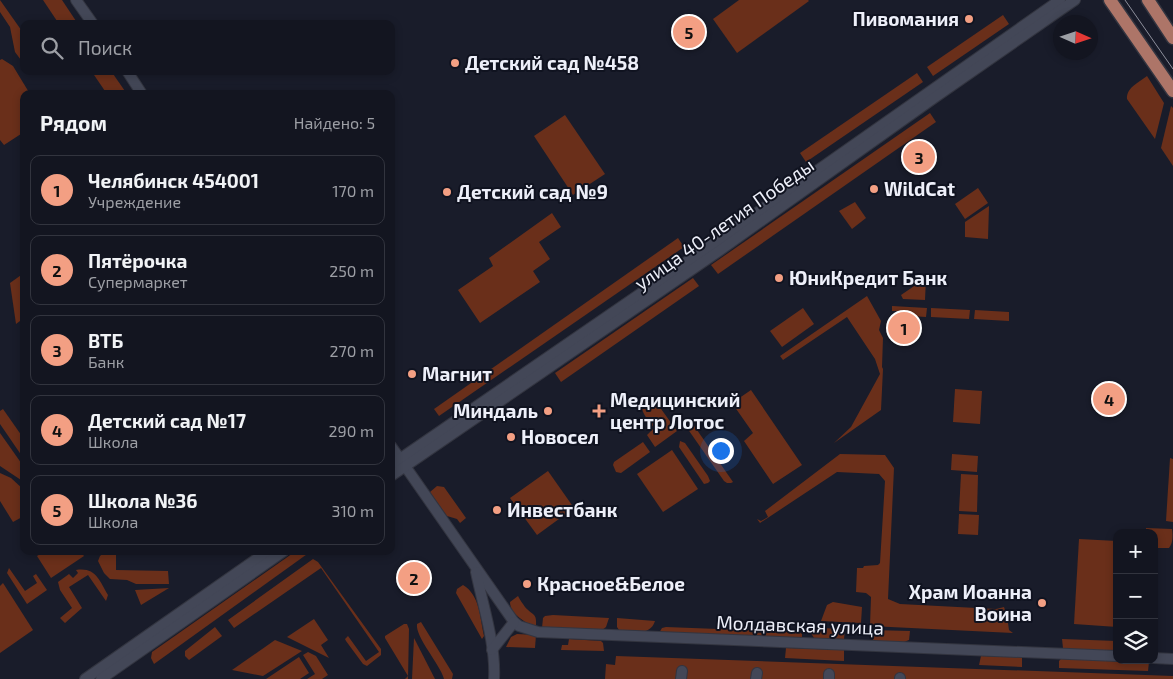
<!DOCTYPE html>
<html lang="ru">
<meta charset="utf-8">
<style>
body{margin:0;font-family:"Exo 2",sans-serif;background:#20222d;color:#f1f3f6}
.controls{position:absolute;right:15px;bottom:15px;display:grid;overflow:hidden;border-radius:10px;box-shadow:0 2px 8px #0003}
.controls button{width:45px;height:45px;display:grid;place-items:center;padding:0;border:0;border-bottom:1px solid #32343e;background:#131520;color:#f1f3f6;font:25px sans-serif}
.compass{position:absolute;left:1053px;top:15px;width:45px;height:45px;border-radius:50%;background:#131520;box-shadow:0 2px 8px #0003;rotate:93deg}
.you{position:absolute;left:720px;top:450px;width:18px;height:18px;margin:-12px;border:4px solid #fff;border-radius:50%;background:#1a73e8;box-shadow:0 0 0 8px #1a73e833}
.badge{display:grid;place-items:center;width:32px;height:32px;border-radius:50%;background:#f39f83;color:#111;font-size:16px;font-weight:700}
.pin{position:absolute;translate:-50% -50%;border:2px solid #fff;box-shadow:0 1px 5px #0006}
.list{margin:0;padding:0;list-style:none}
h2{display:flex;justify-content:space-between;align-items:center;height:65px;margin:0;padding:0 20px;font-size:21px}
h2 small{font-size:16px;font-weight:400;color:#9d9fa5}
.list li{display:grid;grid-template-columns:32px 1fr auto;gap:15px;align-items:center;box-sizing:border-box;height:70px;margin:0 10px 10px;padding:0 10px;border:1px solid #32343e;border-radius:10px}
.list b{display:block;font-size:19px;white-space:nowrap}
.list p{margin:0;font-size:16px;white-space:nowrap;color:#9d9fa5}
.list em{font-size:16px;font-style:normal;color:#9d9fa5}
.icon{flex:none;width:28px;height:28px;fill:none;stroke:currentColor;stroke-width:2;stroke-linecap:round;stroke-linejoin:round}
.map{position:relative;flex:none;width:1173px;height:679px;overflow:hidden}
.search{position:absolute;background:#131520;box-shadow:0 2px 8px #0003;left:20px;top:20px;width:375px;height:55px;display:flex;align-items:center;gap:12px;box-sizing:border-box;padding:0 18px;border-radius:10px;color:#9d9fa5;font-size:19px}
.panel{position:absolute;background:#131520;box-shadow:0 2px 8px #0003;left:20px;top:90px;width:375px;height:465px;border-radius:10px}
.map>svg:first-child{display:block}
.green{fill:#6a2f1a}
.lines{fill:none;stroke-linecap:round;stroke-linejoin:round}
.minor-casing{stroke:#333540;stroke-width:12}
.major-casing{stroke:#333540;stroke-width:15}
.minor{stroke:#434757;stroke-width:10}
.major{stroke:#ad7568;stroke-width:12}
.tram{stroke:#8d8f9b;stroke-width:1}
.poi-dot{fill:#f39f83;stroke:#101320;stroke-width:2}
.labels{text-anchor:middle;stroke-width:4;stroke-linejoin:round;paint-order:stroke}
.poi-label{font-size:19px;font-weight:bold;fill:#edeff9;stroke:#101320;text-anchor:start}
.street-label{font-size:19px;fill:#edeff9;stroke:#101320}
</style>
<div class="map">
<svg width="1173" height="679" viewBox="0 0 1173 679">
<rect width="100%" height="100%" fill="#191c2a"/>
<g class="green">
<path d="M0 0 24 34V39L20 42 24 48V64L15 52 10 27 0 12Z"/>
<path d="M43 0H62L78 24H59Z"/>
<path d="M739 0H808L809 1 737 53 713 19Z"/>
<path d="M1003 15 1009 24 933 76 927 67Z"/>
<path d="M2 59 13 66 30 94H24V132L4 145 0 140V60Z"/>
<path d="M111 71 127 94H107L92 72Z"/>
<path d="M917 73 923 82 806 162 800 153Z"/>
<path d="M1147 76 1164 103 1155 139 1127 99C1126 88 1138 83 1147 76Z"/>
<path d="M1171 106 1173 108V166L1161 148Z"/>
<path d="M930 113 936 122 718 274 711 265Z"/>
<path d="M565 115 605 174 573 195 534 136Z"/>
<path d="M978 188 988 203 965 219 955 204Z"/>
<path d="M855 202 866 218 852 229 839 211Z"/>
<path d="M989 206 988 239 965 237V222Z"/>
<path d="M552 213 561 227 539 242 550 259 533 271 540 282 480 323 458 290 493 266 489 258Z"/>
<path d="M678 238 684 247 439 416 434 409Z"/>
<path d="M24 273V318L16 324 10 283Z"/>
<path d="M693 278 699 286 561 382 555 373Z"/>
<path d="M926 278 925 300 903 299 901 295Z"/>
<path d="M867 296 881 321 879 330 883 338 882 367 883 369 881 410 834 443 851 427 880 374 875 359 847 317 783 360 780 356Z"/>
<path d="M892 306 927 308 926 317 909 316 906 311H892Z"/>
<path d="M803 308 814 324 782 347 770 331Z"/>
<path d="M931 308 970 310 969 319 931 317Z"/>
<path d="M975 310 1009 312V321L974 319Z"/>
<path d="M955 389 982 391 980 424 953 422Z"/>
<path d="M751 390 802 465 773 484 744 441 753 433 732 403Z"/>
<path d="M649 398 653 399 656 402 677 431 655 447 647 435 654 428C647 418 634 406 649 398Z"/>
<path d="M3 409 24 439V459L0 424V411Z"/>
<path d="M688 417 733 482 731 483H727L724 481 685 425 686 420Z"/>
<path d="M0 433 24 467V482L0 466Z"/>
<path d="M680 441 685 443 708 476 710 481 708 483 704 484 679 447Z"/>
<path d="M643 442 650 452 621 473 616 472 613 465 614 462Z"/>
<path d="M672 450 698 489 663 512 637 474Z"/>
<path d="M840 454 885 455 894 468 888 599 900 604 996 609 1004 607 1007 616 1009 630 1013 633 870 626 871 597 866 593 856 592 857 568H863L864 566 878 565 880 563 885 481 879 474 837 472 760 523 757 519 761 521 768 517 765 511Z"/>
<path d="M952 454 978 456 977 472 951 470Z"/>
<path d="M1170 458 1173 459V522L1166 521Z"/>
<path d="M548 471 574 508 537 535 510 498Z"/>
<path d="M0 473 11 478 24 490V516L13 522 0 501Z"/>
<path d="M961 474 978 475 977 512 959 511Z"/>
<path d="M437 486 444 487 466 518 460 523 457 519 447 516 430 492Z"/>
<path d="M959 514 979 515 978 535 958 534Z"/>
<path d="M1146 528 1172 529C1173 536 1173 543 1169 548H1154V533H1146Z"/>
<path d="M1079 539 1117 541V627L1074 624Z"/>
<path d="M45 551H80L84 556 51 578 37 556Z"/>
<path d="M106 551H124V554L116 555V570L168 571 169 584H136L127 580 110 579 104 573 98 561 100 556Z"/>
<path d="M296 551 310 552 154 664 151 658 152 652Z"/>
<path d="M313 559 318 562 381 649V655L367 666 363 664 346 641 345 639 348 636 366 661 379 652 321 568 234 628 228 620Z"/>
<path d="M9 568 25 591 37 583 33 576 36 574 47 590 27 604 7 573Z"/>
<path d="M76 570C96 567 99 580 108 595L106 601 88 575 69 587 82 608 65 623 60 618 72 608 60 590 58 582 69 574 73 578 78 573Z"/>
<path d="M3 583 33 630 0 653V586Z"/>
<path d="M463 585C480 595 480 618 484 636L482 639 456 593 457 589Z"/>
<path d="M169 588 141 605 135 590Z"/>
<path d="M518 596C520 600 523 604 525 607 534 617 537 612 536 628 525 622 510 614 510 602Z"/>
<path d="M833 602 862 607 861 623 821 621 827 605Z"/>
<path d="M545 616 553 615 609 618 606 627 602 630 542 628 543 618Z"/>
<path d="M617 618 655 621C650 637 632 631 619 630L617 627Z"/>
<path d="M314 619 328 640 321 645 329 658 287 637Z"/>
<path d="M421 622 453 674 452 679H444C440 664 415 637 417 624Z"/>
<path d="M404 624H407L409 629 408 679H405L408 676 385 638V636Z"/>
<path d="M215 627 222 636 189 660 185 656V651Z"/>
<path d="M666 627 799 632 802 634V638L659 633 662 628Z"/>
<path d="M821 628 845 629 844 639 814 638 809 630Z"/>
<path d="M871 630 910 631 909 640 904 642 874 641 871 636Z"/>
<path d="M517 634 536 635 535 648 506 647 511 637Z"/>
<path d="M414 638 435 679H412Z"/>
<path d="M569 639 601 641 603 643 604 651 561 650 562 645H568Z"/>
<path d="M1062 639 1117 641V653L1066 650 1063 648Z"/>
<path d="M275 640 302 651 263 676 232 670Z"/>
<path d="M786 648 844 650V661L785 658Z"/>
<path d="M308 652 316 656 328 675 322 679H307L315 674 303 655Z"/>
<path d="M616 656 1173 676V679H605L606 664 615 665Z"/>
<path d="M981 656 1022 657V667L979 665Z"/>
<path d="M299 657 309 673 300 679H266Z"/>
<path d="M1061 659 1149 662 1148 671 1059 668V661Z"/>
</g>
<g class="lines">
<g class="minor-casing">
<g id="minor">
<path d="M76 0 93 24"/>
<path d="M127 71 142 94"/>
<path d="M391 446 514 622 519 626 538 632 1117 656"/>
<path d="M391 465 714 243 1060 0"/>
<path d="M391 476 719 251 934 98 1075 0"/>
<path d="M476 572C483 606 496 645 494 679"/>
<path d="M492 650 514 622"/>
<path d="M1154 658 1173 659"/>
<path d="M85 679 268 551"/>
<path d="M101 679 284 551"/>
<path d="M681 679 682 671"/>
<path d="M756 679 757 673"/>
<path d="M829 679V674"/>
<path d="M900 679V678"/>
</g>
</g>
<g class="major-casing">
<g id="major">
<path d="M1110 0 1173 91"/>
<path d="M1148 0 1173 38"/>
</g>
</g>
<use href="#minor" class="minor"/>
<use href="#major" class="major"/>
<path class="tram" d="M1125 0 1173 69"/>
</g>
<g class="poi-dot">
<circle cx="969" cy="19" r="5"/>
<circle cx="455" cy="63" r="5"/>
<circle cx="874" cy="189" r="5"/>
<circle cx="447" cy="192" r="5"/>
<circle cx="779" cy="278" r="5"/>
<circle cx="412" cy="374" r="5"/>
<circle cx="548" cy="411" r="5"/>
<path d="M596.5 403.5h5v5h5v5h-5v5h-5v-5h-5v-5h5z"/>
<circle cx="511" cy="437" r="5"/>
<circle cx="497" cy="510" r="5"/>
<circle cx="527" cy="584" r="5"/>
<circle cx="1042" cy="603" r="5"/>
</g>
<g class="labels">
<g class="poi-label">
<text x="959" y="26" text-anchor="end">Пивомания</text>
<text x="465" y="70">Детский сад №458</text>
<text x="884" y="196">WildCat</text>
<text x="457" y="199">Детский сад №9</text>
<text x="789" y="285">ЮниКредит Банк</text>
<text x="422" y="381">Магнит</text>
<text x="610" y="407">Медицинский<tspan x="610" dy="22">центр Лотос</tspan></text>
<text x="538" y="418" text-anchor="end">Миндаль</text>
<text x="521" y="444">Новосел</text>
<text x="507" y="517">Инвестбанк</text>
<text x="537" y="591">Красное&amp;Белое</text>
<text x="1032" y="599" text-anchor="end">Храм Иоанна<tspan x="1032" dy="22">Воина</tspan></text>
</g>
<g class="street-label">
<text transform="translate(724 224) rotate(-35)" y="7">улица 40-летия Победы</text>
<text transform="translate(800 625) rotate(2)" y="7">Молдавская улица</text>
</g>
</g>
</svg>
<div class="controls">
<button>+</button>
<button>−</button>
<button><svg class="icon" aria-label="layers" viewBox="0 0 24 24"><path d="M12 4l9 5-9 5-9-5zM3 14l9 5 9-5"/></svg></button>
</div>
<svg class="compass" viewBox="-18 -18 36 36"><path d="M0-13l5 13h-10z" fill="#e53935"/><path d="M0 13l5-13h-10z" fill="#9d9fa5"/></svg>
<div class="you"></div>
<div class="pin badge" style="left:904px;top:328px">1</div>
<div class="pin badge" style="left:414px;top:578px">2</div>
<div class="pin badge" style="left:919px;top:157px">3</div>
<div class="pin badge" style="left:1109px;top:399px">4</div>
<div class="pin badge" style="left:689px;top:32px">5</div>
<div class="search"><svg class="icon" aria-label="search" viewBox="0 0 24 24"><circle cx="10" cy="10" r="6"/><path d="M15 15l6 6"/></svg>Поиск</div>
<section class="panel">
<h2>Рядом<small>Найдено: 5</small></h2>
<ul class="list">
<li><span class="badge">1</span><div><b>Челябинск 454001</b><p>Учреждение</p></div><em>170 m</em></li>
<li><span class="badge">2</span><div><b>Пятёрочка</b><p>Супермаркет</p></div><em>250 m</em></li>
<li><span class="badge">3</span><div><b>ВТБ</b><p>Банк</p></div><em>270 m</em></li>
<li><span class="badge">4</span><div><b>Детский сад №17</b><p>Школа</p></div><em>290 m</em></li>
<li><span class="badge">5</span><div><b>Школа №36</b><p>Школа</p></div><em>310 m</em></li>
</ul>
</section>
</div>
